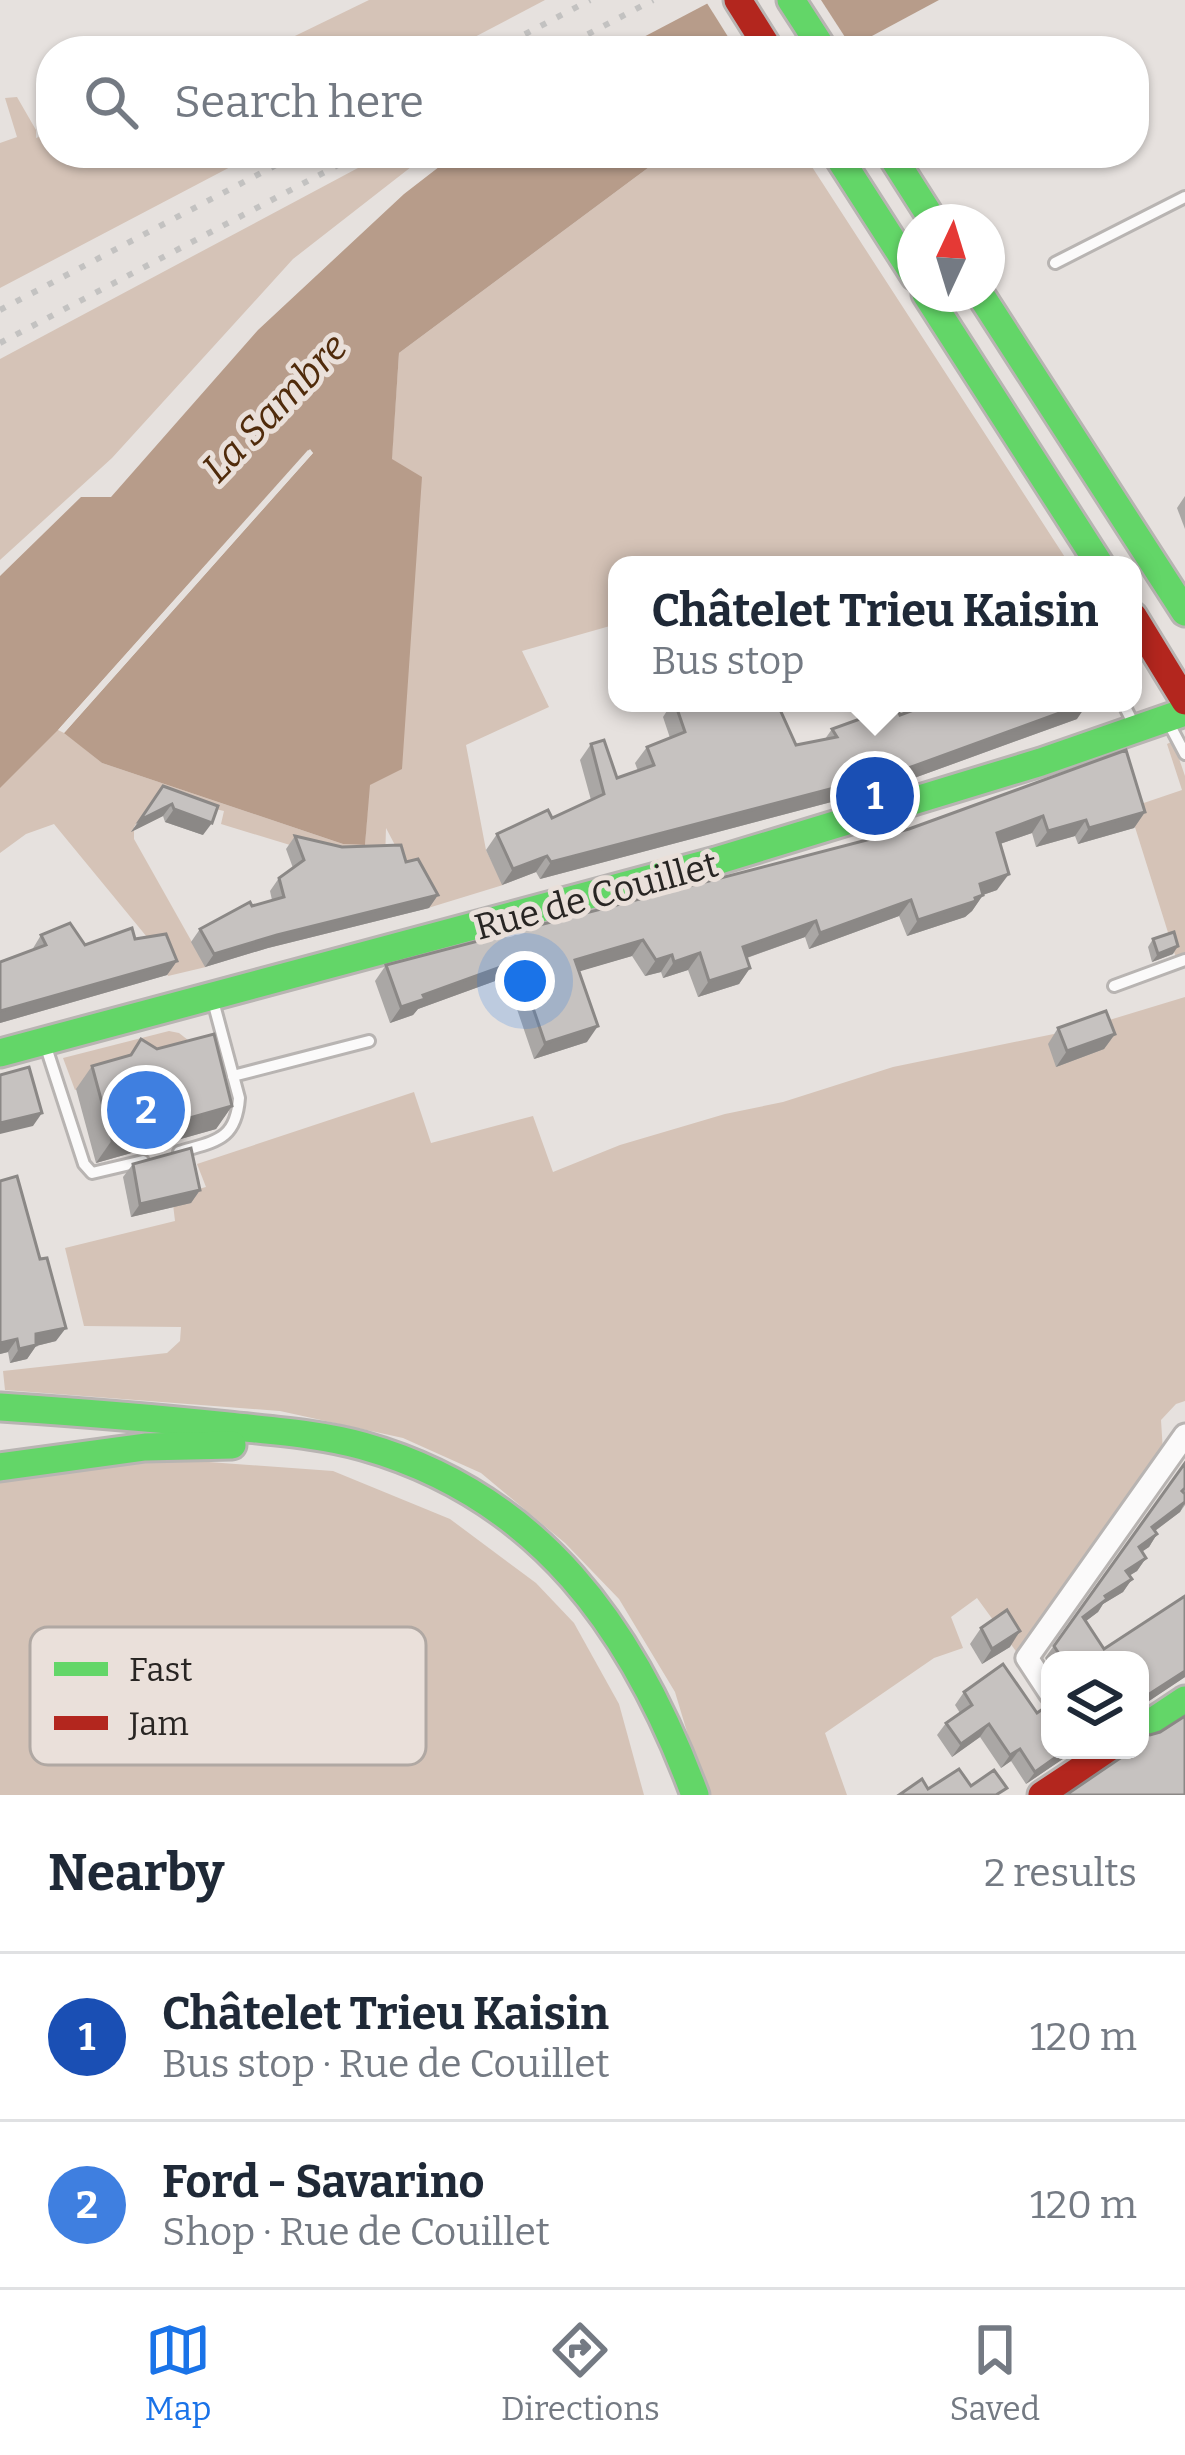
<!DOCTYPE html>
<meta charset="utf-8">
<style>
body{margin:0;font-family:Bitter,serif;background:#f6f6f7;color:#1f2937}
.controls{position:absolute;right:36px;bottom:36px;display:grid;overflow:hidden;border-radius:24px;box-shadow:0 3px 9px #0004}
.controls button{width:108px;height:108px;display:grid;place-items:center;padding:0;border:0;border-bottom:3px solid #e0e1e3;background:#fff;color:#1f2937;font:60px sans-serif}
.compass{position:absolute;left:897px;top:204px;width:108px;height:108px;border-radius:50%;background:#fff;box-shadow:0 3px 9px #0004;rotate:4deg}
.you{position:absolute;left:525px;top:981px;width:42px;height:42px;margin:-30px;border:9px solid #fff;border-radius:50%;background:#1a73e8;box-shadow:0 0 0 18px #1a73e833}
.badge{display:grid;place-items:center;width:78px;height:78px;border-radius:50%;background:#1a73e8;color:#fff;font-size:39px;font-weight:700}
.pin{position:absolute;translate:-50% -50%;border:6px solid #fff;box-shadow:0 3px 12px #0006}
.popup{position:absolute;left:608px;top:556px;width:534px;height:156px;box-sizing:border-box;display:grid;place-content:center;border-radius:24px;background:#fff;filter:drop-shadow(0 3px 9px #0005);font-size:39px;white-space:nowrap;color:#747a83}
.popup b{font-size:45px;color:#1f2937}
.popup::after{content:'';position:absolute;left:50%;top:100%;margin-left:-24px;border:24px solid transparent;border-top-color:#fff}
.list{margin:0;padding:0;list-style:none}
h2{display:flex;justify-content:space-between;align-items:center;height:156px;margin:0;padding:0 48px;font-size:51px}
h2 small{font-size:39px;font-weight:400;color:#747a83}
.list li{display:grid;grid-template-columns:78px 1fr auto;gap:36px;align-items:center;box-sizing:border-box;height:168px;padding:0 48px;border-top:3px solid #e0e1e3}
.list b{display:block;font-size:45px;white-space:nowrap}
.list p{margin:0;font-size:39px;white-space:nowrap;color:#747a83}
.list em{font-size:39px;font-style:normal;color:#747a83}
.icon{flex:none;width:66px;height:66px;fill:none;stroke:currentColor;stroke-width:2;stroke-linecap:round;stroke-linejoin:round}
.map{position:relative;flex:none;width:1185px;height:1795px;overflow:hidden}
.search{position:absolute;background:#fff;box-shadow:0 3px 9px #0004;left:36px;right:36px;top:36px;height:132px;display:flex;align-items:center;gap:30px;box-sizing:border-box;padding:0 42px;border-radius:48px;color:#747a83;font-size:45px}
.sheet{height:492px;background:#fff}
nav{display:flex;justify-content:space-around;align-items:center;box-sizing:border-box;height:168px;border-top:3px solid #e0e1e3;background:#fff;font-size:33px;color:#747a83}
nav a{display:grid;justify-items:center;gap:6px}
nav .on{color:#1a73e8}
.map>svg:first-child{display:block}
.green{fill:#d5c3b7}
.water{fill:#b79c8a}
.pier{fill:#e6e1de}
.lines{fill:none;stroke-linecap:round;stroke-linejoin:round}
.lane-casing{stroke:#b8b4b2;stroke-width:16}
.street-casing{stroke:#b8b4b2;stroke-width:27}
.fast-casing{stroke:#b8b4b2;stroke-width:33}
.jam-casing{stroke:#b8b4b2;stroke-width:33}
.lane{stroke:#fbfafa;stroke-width:10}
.street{stroke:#fbfafa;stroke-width:21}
.fast{stroke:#63d668;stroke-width:27}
.jam{stroke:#b3261e;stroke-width:27}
.rail{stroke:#c3c2c1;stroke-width:6;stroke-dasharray:6 12;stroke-linecap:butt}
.wall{fill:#aaa7a5}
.shaded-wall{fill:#8b8886}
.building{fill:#c6c2c0;stroke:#8b8886;stroke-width:3}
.labels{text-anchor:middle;stroke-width:10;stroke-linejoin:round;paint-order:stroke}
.street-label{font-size:36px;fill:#282523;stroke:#eae0da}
.water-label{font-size:39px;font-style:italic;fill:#502b0b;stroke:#eae0da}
.key{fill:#eae0da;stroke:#b0a8a3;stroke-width:3}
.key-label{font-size:33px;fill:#282523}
</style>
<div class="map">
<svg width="1185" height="1795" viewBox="0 0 1185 1795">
<rect width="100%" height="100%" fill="#e6e1de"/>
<g class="green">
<path d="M369 0H545L448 51H264Z"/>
<path d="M17 97 36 130V138L51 133V153H257L0 288V143L17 137 5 98Z"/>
<path d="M386 153H429L293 259 112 458 0 560V359Z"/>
<path d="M668 153H803L1070 565H617V624L522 651 549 707 466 745 486 850 503 885 428 908 386 828 385 860 290 845 221 824 224 811 156 795 134 827V839L206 967 168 976 156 948 54 824 26 834 0 853V787L59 728 102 763 343 844 365 845 399 353Z"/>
<path d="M1173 741 1185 776V954L1176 958 1129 808 1182 790 1167 744Z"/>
<path d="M1185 997V1401L1176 1404 1161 1420 1163 1452 1021 1658 977 1598 951 1617 963 1648 934 1658 825 1733 847 1795H706L675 1692 619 1599 565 1543 481 1473 403 1438 280 1411 5 1390 3 1371 167 1353 180 1341 181 1327 84 1326 65 1248 175 1221 172 1196 206 1187 197 1164 414 1092 431 1143 533 1116 553 1172 620 1145 725 1114 783 1102 893 1067 1083 1028Z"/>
<path d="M169 1031 179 1033 193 1044 115 1078 75 1090 63 1058Z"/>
<path d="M168 1459 333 1471 450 1519 536 1583 574 1623 619 1704 644 1795H0V1475Z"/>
</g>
<g class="water">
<path d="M714 0H939L844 51H617Z"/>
<path d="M457 153H668L399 353 392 459 422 477 402 769 370 785 365 845 343 844 102 763 64 733 313 453 310 449 58 730 0 788V576L81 497H111L258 330 404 194Z"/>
</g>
<g class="pier">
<path d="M705 0H821L854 51H737Z"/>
<path d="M308 450 313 453 64 733 58 730Z"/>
</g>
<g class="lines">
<g class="lane-casing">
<g id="lane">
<path d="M1055 263 1185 197"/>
<path d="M1123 703 1135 727"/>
<path d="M1167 720 1185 754"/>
<path d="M1114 986 1185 960"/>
<path d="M45 1044 84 1164 92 1173 143 1161"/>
<path d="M233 1076 369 1041"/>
<path d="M179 1152C215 1141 236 1141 239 1098L213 1001"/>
</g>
</g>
<g class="street-casing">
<path id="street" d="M1050 1693 1027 1658 1185 1435"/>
</g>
<g class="fast-casing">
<g id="fast">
<path d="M791 0 824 51"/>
<path d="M836 153 915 276"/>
<path d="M890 153 934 222"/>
<path d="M926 294 1100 565"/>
<path d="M980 294 1185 612"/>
<path d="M0 1053 716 861 1041 762 1185 712"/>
<path d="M0 1407C76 1412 152 1418 228 1426 273 1431 320 1434 363 1446 540 1496 634 1630 695 1795"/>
<path d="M0 1467 145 1447 232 1445"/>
<path d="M1140 1730 1185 1700"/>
</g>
</g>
<g class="jam-casing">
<g id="jam">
<path d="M738 0 770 51"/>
<path d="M1133 616 1185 701"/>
<path d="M1042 1795 1110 1750"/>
</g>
</g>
<use href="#lane" class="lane"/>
<use href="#street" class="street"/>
<use href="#fast" class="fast"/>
<use href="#jam" class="jam"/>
<g class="rail">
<path d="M493 51 590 0"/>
<path d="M556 51 653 0"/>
<path d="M0 310 299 153"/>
<path d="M0 343 361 153"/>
</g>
</g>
<g class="wall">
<path d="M1185 496V529L1177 508Z"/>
<path d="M672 703H777L796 745 825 739 832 729 900 715 1077 719 892 786 540 879 536 872 502 885 486 850 497 834 552 818 591 800 580 760 591 744 617 778 638 771 635 763 647 747 670 738 663 717Z"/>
<path d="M1126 750 1145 812 1134 828 1078 844 1075 836 1036 847 1032 833 1000 844 997 890 983 895 972 911 965 917 907 936 899 916 809 949 805 937 747 958 750 968 739 984 698 997 688 970 663 978 661 972 645 976 632 956 579 971 587 1042 534 1059 506 977 418 1009 413 1015 390 1023 375 981 386 965 909 829Z"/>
<path d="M163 786 203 835 165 822 163 816 131 832Z"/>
<path d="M295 836 406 862 438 895 429 908 268 948 205 967 191 942 200 929 252 906 272 900 270 891 279 878 293 868 286 849Z"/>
<path d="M41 935 85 945 135 939 177 961 167 975 0 1023V962L32 950Z"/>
<path d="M1153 939 1173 954 1152 962 1148 947Z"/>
<path d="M1058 1028 1115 1034 1104 1049 1056 1067 1048 1044Z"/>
<path d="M141 1039 232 1106 216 1129 96 1163 76 1089 92 1066 129 1056Z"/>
<path d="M133 1164 200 1190 191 1203 131 1217 123 1177Z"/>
<path d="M0 1181 56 1341 36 1346 27 1359 10 1363 8 1352 0 1354Z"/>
<path d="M1185 1463V1505L1180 1512 1155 1531 1157 1534 1149 1547 1142 1551 1146 1558 1137 1571 1129 1576 1132 1579 1123 1592 1103 1604 1098 1612 1086 1621 1104 1649 1185 1596V1677L1140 1707V1660H1050V1666L1045 1658Z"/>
<path d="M981 1628 1010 1647 982 1664 970 1644Z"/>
<path d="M964 1692 1037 1713 1076 1750 1026 1784 1011 1761 1001 1768 980 1737 952 1757 937 1735 946 1723 960 1713 955 1705Z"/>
</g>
<g class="shaded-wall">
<path d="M1088 703 1077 719 892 786 540 879 551 862Z"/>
<path d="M172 804 163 816 131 832 140 820Z"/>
<path d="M174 809 212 823 203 835 165 822Z"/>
<path d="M1145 812 1134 828 1078 844 1089 828Z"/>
<path d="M1043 816 1032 833 985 849 997 833Z"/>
<path d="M1086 820 1075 836 1036 847 1048 831Z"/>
<path d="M547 856 536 872 502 885 513 869Z"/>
<path d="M1009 874 997 890 968 900 980 884Z"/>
<path d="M438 895 429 908 268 948 205 967 214 954 277 935Z"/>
<path d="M983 895 972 911 965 917 907 936 918 920Z"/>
<path d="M911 900 899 916 809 949 820 933Z"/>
<path d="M816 921 805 937 732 963 743 947Z"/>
<path d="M643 940 632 956 564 976 575 960Z"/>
<path d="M1178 946 1173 954 1152 962 1158 954Z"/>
<path d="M700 953 688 970 663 978 674 962Z"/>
<path d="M672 955 661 972 645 976 656 960Z"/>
<path d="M177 961 167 975 0 1023V1011Z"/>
<path d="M517 961 506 977 418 1009 413 1015 390 1023 401 1007 423 995Z"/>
<path d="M750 968 739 984 698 997 709 981Z"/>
<path d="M598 1026 587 1042 534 1059 545 1043Z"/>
<path d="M1115 1034 1104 1049 1056 1067 1067 1051Z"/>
<path d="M232 1106 216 1129 96 1163 112 1140Z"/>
<path d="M42 1113 33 1126 0 1134V1123Z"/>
<path d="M200 1190 191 1203 131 1217 140 1204Z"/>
<path d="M66 1328 56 1341 36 1346 27 1359 10 1363 19 1349 36 1334Z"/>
<path d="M17 1339 8 1352 0 1354V1343Z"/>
<path d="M1185 1502 1180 1512 1144 1539 1152 1527Z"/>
<path d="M1157 1534 1149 1547 1130 1560 1139 1547Z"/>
<path d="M1146 1558 1137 1571 1117 1583 1126 1571Z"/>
<path d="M1132 1579 1123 1592 1103 1604 1098 1612 1074 1630 1083 1617 1105 1596Z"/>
<path d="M1020 1631 1010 1647 982 1664 992 1649Z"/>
<path d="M1185 1671V1677L1140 1707V1700Z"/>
<path d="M989 1724 980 1737 952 1757 961 1744Z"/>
<path d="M1020 1749 1011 1761 1001 1768 1010 1755Z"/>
<path d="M1066 1750H1076L1026 1784 1035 1772Z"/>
</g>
<g class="building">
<path d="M675 703H777L796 745 837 737 832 729 896 706 900 715 932 703H1087L903 770 551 862 547 856 513 869 497 834 548 810 552 818 604 794 591 744 604 740 617 778 654 765 647 747 685 732Z"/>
<path d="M1126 750 1145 812 1089 828 1086 820 1048 831 1043 816 997 833 1009 874 980 884 983 895 975 898 976 901 918 920 911 900 820 933 816 921 743 947 750 968 709 981 700 953 674 962 672 955 656 960 643 940 575 960 598 1026 545 1043 517 961 423 995 425 999 401 1007 386 965 909 829Z"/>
<path d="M163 786 218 806 212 823 174 809 172 804 140 820Z"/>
<path d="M295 836 342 847 401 845 406 862 418 859 438 895 277 935 214 954 200 929 250 902 252 906 284 897 279 878 304 860Z"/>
<path d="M70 923 85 945 132 928 135 939 166 934 177 961 0 1011V962L46 945 41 935Z"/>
<path d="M1174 932 1178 946 1158 954 1153 939Z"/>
<path d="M1106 1011 1115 1034 1067 1051 1058 1028Z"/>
<path d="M214 1034 232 1106 112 1140 92 1066 131 1055 141 1039 157 1049Z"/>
<path d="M29 1067 42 1113 0 1123V1075Z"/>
<path d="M191 1148 200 1190 140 1204 133 1164Z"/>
<path d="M17 1176 40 1259 47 1258 66 1328 36 1334V1345L19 1349 17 1339 0 1343V1181Z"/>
<path d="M1185 1463V1488L1182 1491 1185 1494V1502L1152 1527 1157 1534 1139 1547 1146 1558 1126 1571 1132 1579 1105 1596 1107 1599 1083 1617 1104 1649 1185 1596V1671L1140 1700V1660H1063L1054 1646Z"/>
<path d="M1007 1610 1020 1631 992 1649 981 1628Z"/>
<path d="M1003 1664 1037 1713 1050 1704V1750H1066L1035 1772 1020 1749 1010 1755 989 1724 961 1744 946 1723 972 1705 964 1692Z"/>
<path d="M1185 1716V1795H1066L1132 1750H1140V1731L1150 1735 1160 1732Z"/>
<path d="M959 1769 971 1786 994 1770 1007 1788 996 1795H899L922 1779 928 1789Z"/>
</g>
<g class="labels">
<g class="street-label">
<text transform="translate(596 895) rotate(-15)" y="13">Rue de Couillet</text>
</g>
<g class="water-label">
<text transform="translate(274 407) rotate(-46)" y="14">La Sambre</text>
</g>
</g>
<rect x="30" y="1627" width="396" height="138" rx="18" class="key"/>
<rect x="54" y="1662" width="54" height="14" fill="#63d668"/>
<rect x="54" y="1716" width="54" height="14" fill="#b3261e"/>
<g class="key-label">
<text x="129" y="1681">Fast</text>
<text x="129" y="1735">Jam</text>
</g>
</svg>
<div class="controls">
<button><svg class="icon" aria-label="layers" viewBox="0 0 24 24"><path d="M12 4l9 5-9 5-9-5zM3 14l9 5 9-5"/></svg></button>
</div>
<svg class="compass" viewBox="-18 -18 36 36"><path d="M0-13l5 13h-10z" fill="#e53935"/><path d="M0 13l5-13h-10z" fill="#747a83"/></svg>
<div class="you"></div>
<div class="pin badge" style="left:875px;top:796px;background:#1a4fb4">1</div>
<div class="popup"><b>Châtelet Trieu Kaisin</b>Bus stop</div>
<div class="pin badge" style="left:146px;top:1110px;background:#3f7fe0">2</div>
<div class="search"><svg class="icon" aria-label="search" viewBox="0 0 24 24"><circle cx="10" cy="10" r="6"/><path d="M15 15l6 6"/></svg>Search here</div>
</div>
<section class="sheet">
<h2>Nearby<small>2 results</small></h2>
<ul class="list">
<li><span class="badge" style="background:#1a4fb4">1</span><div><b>Châtelet Trieu Kaisin</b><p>Bus stop · Rue de Couillet</p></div><em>120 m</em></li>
<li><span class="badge" style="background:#3f7fe0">2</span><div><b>Ford - Savarino</b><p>Shop · Rue de Couillet</p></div><em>120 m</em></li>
</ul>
</section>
<nav>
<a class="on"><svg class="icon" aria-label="map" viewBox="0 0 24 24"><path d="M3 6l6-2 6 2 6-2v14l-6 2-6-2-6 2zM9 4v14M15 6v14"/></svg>Map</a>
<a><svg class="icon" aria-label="directions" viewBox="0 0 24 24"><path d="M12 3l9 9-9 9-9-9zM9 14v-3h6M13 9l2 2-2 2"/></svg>Directions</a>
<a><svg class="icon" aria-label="saved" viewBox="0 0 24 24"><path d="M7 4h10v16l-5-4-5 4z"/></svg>Saved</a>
</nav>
